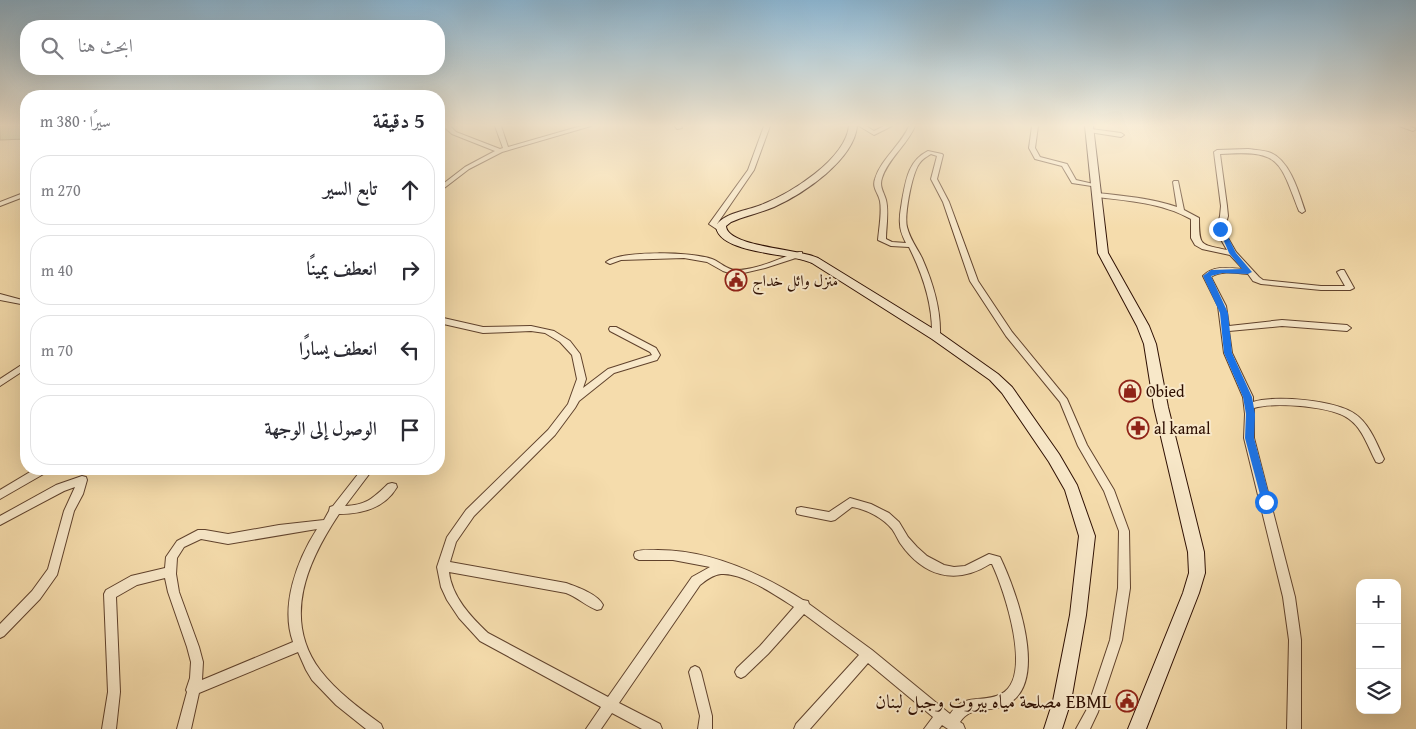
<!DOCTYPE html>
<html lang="ar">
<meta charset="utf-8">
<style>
body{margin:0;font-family:"Gentium Book Plus",Amiri,serif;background:#f2f2f3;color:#2b2b33;direction:rtl}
.controls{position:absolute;right:15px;bottom:15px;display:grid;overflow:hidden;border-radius:10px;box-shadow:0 5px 20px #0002}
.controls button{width:45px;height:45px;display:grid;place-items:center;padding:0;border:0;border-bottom:1px solid #e1e1e2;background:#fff;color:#2b2b33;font:25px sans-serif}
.stop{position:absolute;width:15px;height:15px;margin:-11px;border:4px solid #1a73e8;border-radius:50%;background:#fff}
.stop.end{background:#1a73e8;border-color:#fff;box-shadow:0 1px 5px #0008}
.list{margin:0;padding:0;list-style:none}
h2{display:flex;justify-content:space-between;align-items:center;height:65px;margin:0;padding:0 20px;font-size:21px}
h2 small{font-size:16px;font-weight:400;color:#7c7c81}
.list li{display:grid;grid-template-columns:32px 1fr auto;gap:15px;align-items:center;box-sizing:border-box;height:70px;margin:0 10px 10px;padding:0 10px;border:1px solid #e1e1e2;border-radius:20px}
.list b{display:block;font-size:19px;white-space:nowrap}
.list em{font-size:16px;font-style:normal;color:#7c7c81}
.icon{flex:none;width:28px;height:28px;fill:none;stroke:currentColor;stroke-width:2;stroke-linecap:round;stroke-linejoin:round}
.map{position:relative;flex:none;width:1416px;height:729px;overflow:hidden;direction:ltr}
.search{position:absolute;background:#fff;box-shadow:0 5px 20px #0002;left:20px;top:20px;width:425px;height:55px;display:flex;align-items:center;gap:12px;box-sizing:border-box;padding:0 18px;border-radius:20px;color:#7c7c81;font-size:19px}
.panel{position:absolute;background:#fff;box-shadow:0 5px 20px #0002;left:20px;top:90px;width:425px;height:385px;border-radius:20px;direction:rtl}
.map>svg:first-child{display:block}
.green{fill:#b8c18d;stroke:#736848}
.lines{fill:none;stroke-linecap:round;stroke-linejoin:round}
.street-casing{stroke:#60422c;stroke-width:2}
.secondary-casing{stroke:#2e0f02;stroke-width:2}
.street{fill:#f8e8c9;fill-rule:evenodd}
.secondary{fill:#f8e8c9;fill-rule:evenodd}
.route{fill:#1a73e8}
.labels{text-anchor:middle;stroke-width:4;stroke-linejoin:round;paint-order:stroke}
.poi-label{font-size:16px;fill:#2e0f02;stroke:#f8e8c9;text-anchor:start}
.near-poi-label{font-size:19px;fill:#2e0f02;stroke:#f8e8c9;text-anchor:end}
</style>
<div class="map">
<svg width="1416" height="729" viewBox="0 0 1416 729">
<rect width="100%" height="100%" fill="#f5dcac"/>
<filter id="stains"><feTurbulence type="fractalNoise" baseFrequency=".004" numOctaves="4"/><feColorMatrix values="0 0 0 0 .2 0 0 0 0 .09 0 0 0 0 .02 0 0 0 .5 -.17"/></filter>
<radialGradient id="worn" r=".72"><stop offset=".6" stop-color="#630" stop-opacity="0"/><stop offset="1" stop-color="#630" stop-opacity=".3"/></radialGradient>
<path class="green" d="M0 126H26V139L0 140Z"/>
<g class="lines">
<g class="street-casing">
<g id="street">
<path d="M443 126H450L456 132 500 149 503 148 495 126H501L508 147 581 126H591L502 152 469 169 439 192V187L465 167 495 151 452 134Z"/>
<path d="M675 126H681L682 128 677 129Z"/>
<path d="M764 126H770L754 170 717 224 725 230 721 232 709 224 748 170Z"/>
<path d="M859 126H866L874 131 884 126H892L874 135Z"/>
<path d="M909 126H915C907 145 888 159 882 178 879 187 884 192 886 200 889 212 886 227 886 239L892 242 906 243C903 237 900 231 900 224 899 216 901 209 902 201 906 180 908 161 928 151L942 154 943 155 937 179 949 202 978 281 1012 332 1067 399 1087 445 1114 490 1129 531 1130 588 1122 640 1098 712 1090 729H1076L1087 709 1110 640 1118 588 1119 531 1104 491 1078 446 1060 402 1006 336 970 281 943 202 931 179 937 156 931 154C926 157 922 159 919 164 912 174 904 215 907 227 910 239 917 248 922 258 933 283 941 309 940 336L939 338 936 339 932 336C933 305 923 275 909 247L891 246 878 240C879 229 882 212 880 201 878 192 872 188 875 179 881 159 901 145 909 126Z"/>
<path d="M1032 126H1038L1035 148 1040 157 1067 164 1076 180 1098 185V187L1072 183 1062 166 1035 159 1029 148Z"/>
<path d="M1399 126H1409L1416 129 1413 131Z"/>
<path d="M1091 129 1121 133 1124 135 1121 137 1089 132 1088 131Z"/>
<path d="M1248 149C1255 150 1264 150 1271 153 1290 161 1299 193 1305 211L1302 213 1299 211C1279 159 1280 150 1220 154L1227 206 1228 216 1224 231 1236 252 1259 277 1263 280 1321 286H1345L1337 272 1341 270H1344L1354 288 1350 290H1321L1261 284 1253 281 1248 274C1236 273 1222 270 1211 277L1226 306 1229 326 1282 320 1347 325 1351 328 1347 331 1282 326 1229 331 1232 353 1253 397V402C1276 395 1335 400 1355 414 1369 423 1377 444 1384 459L1382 462 1379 463 1376 462C1368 447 1363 429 1349 419 1332 406 1275 402 1254 408V438L1295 597 1301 640V729H1287L1289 640 1283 597 1244 438 1245 414 1243 397 1224 353 1218 306 1203 276C1213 265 1230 268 1243 269L1230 255 1202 249 1195 245 1191 238V219C1162 203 1130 201 1097 197L1094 195 1097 193C1124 196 1151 198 1177 207L1173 182 1174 181H1178L1184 210 1199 218C1199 247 1200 244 1227 250L1216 231 1220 216 1221 206 1214 152 1217 150Z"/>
<path d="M26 192V196L0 206V202Z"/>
<path d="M799 252H802V256L765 268 735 275 723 271 707 262 684 258 621 260 610 264 606 262C621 250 693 252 712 259 720 262 727 270 736 270 758 270 779 258 799 252Z"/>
<path d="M0 294 26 301V305L0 300Z"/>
<path d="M439 317 483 327 531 326 554 331 570 341 580 354 586 379 583 388 608 369 652 355 650 352 610 331 609 329 610 327H616L656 348 660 355 657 360 614 373 579 401 575 408 555 435 474 516 456 542 450 562 566 583C577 587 598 594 603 605L601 609 597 610C586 606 577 597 566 593L449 572C452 597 471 617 488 633L608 697 692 577 710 567 673 560H639L635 558 634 555 635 552C642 549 651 550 658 550 710 550 760 573 803 600L808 601 809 604 872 650 950 714C966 691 982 704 1001 694 1034 678 1004 589 992 564H990C955 586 923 576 900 543 897 538 895 533 892 529 883 518 866 509 852 507L835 520 831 521 801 515 797 514 796 511 797 508 801 507 829 512 850 498 871 504 889 513 899 522 908 537 917 547 927 556 944 565 954 567 965 566 989 554 1000 557C1015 588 1050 681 1008 704 991 714 972 704 960 722L963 724 965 729H948L942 725 939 729H924L933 717 868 663 810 729H794L796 724 859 655 804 614 768 654 745 676 741 678 737 676 735 672 737 668 760 646 794 607C777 596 742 572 721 574 713 575 706 580 700 585L619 703 660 724 662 729H642L612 713 601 729H586L601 707 480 641 459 618 447 600 441 587 437 567 447 537 466 510 548 430 568 404 577 379 572 355 560 342 545 333 531 331 483 333 439 323Z"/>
<path d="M26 362V369L0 386V379Z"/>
<path d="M35 469H48L47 472 0 499V490Z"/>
<path d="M362 469H373L345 506C367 505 373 498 388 484L392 483 396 484 397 487C385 508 362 514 339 514 307 562 282 619 320 670 337 692 359 708 381 724L383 729H366L336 705 312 680 306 670 298 652 199 693 191 729H177L187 692 186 690 190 678 191 662 187 647 168 592 165 578 137 585 116 597 120 692 116 729H102L108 692 104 594 106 590 131 576 165 568 166 557 177 541 198 530H205L228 534 279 525 324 520 329 511 330 507 333 506ZM317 529C297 560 280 606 293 642L202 680 203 662 199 647 179 592 176 574 177 558 184 547 201 539 228 544Z"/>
<path d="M82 476 86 477 87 480 83 494 74 511 57 575 40 599 4 636 0 638V624L32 591 48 569 64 511 75 487 64 491 0 525V516L56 485Z"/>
<path d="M695 666 699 668 701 672 712 716V729H698L700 716 689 672 691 668Z"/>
</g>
</g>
<g class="secondary-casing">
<g id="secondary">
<path d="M849 126H857C854 160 803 194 774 207 760 213 745 216 731 222L726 226C727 247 800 249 818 258L940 333 998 374 1012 387 1059 454 1077 485 1095 536 1086 615 1071 701 1062 729H1044L1053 701 1070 615 1079 536 1065 490 1049 462 1002 393 990 380 932 339 812 263C792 253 716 254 716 225 727 212 746 211 761 205 790 194 845 160 849 126Z"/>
<path d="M1085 126H1093L1108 253 1149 326 1156 344 1168 407 1204 552 1205 573 1199 593 1146 729H1128L1183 593 1189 573 1188 552 1154 407 1144 344 1137 326 1098 253Z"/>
</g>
</g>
<use href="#street" class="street"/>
<use href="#secondary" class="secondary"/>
</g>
<linearGradient id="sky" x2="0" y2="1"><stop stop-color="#8bb6d3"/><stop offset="0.55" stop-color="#faefda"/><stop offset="1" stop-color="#faefda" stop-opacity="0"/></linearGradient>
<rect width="1416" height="228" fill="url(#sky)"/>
<path class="route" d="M1218 227H1223L1236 253 1252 272 1248 274 1222 273 1211 276 1228 313 1232 353 1252 397 1255 414 1254 438 1271 502 1266 505 1262 502 1245 438 1246 414 1243 397 1224 353 1220 313 1203 276 1211 270 1242 269 1229 253Z"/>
<defs>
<g id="civic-ring" transform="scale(1.125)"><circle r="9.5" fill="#f8e8c9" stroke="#8f2418" stroke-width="1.5"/><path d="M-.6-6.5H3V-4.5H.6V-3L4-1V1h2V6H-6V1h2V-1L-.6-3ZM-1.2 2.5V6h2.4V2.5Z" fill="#8f2418"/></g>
<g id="shop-ring" transform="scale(1.125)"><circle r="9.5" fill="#f8e8c9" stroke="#8f2418" stroke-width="1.5"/><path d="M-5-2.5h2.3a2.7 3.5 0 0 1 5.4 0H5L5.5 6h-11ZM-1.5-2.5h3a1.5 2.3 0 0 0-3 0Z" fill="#8f2418"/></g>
<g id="pharmacy-ring" transform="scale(1.125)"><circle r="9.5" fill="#f8e8c9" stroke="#8f2418" stroke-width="1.5"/><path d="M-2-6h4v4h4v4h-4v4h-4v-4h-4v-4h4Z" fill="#8f2418"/></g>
</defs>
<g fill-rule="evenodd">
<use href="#civic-ring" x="736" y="280"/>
<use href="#shop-ring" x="1130" y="391"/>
<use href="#pharmacy-ring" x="1138" y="428"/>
<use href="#civic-ring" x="1127" y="701"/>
</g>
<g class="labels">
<g class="poi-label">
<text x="752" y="286">منزل وائل خداج</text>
<text x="1146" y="397">Obied</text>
<text x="1154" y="434">al kamal</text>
</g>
<g class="near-poi-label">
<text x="1111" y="708">مصلحة مياه بيروت وجبل لبنان EBML</text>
</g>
</g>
<rect width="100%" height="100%" filter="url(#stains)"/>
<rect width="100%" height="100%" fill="url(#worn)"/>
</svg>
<div class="controls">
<button>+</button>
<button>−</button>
<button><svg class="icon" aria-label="layers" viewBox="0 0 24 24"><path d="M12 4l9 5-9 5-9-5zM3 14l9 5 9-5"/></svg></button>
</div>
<div class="stop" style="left:1266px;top:502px"></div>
<div class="stop end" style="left:1220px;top:229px"></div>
<div class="search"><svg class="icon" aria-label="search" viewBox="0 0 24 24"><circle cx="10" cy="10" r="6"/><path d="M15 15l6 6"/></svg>ابحث هنا</div>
<section class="panel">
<h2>5 دقيقة<small>سيرًا · 380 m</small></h2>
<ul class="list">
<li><svg class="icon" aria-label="ahead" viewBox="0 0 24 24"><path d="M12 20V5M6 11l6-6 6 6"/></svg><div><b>تابع السير</b></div><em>270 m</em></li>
<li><svg class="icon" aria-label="right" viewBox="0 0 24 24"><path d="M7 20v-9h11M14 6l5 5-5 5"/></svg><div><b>انعطف يمينًا</b></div><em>40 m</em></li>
<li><svg class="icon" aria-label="left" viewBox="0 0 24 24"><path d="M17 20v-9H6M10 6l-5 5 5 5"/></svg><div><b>انعطف يسارًا</b></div><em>70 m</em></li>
<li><svg class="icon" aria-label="arrive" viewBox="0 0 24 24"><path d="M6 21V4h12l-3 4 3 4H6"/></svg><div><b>الوصول إلى الوجهة</b></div></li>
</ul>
</section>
</div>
